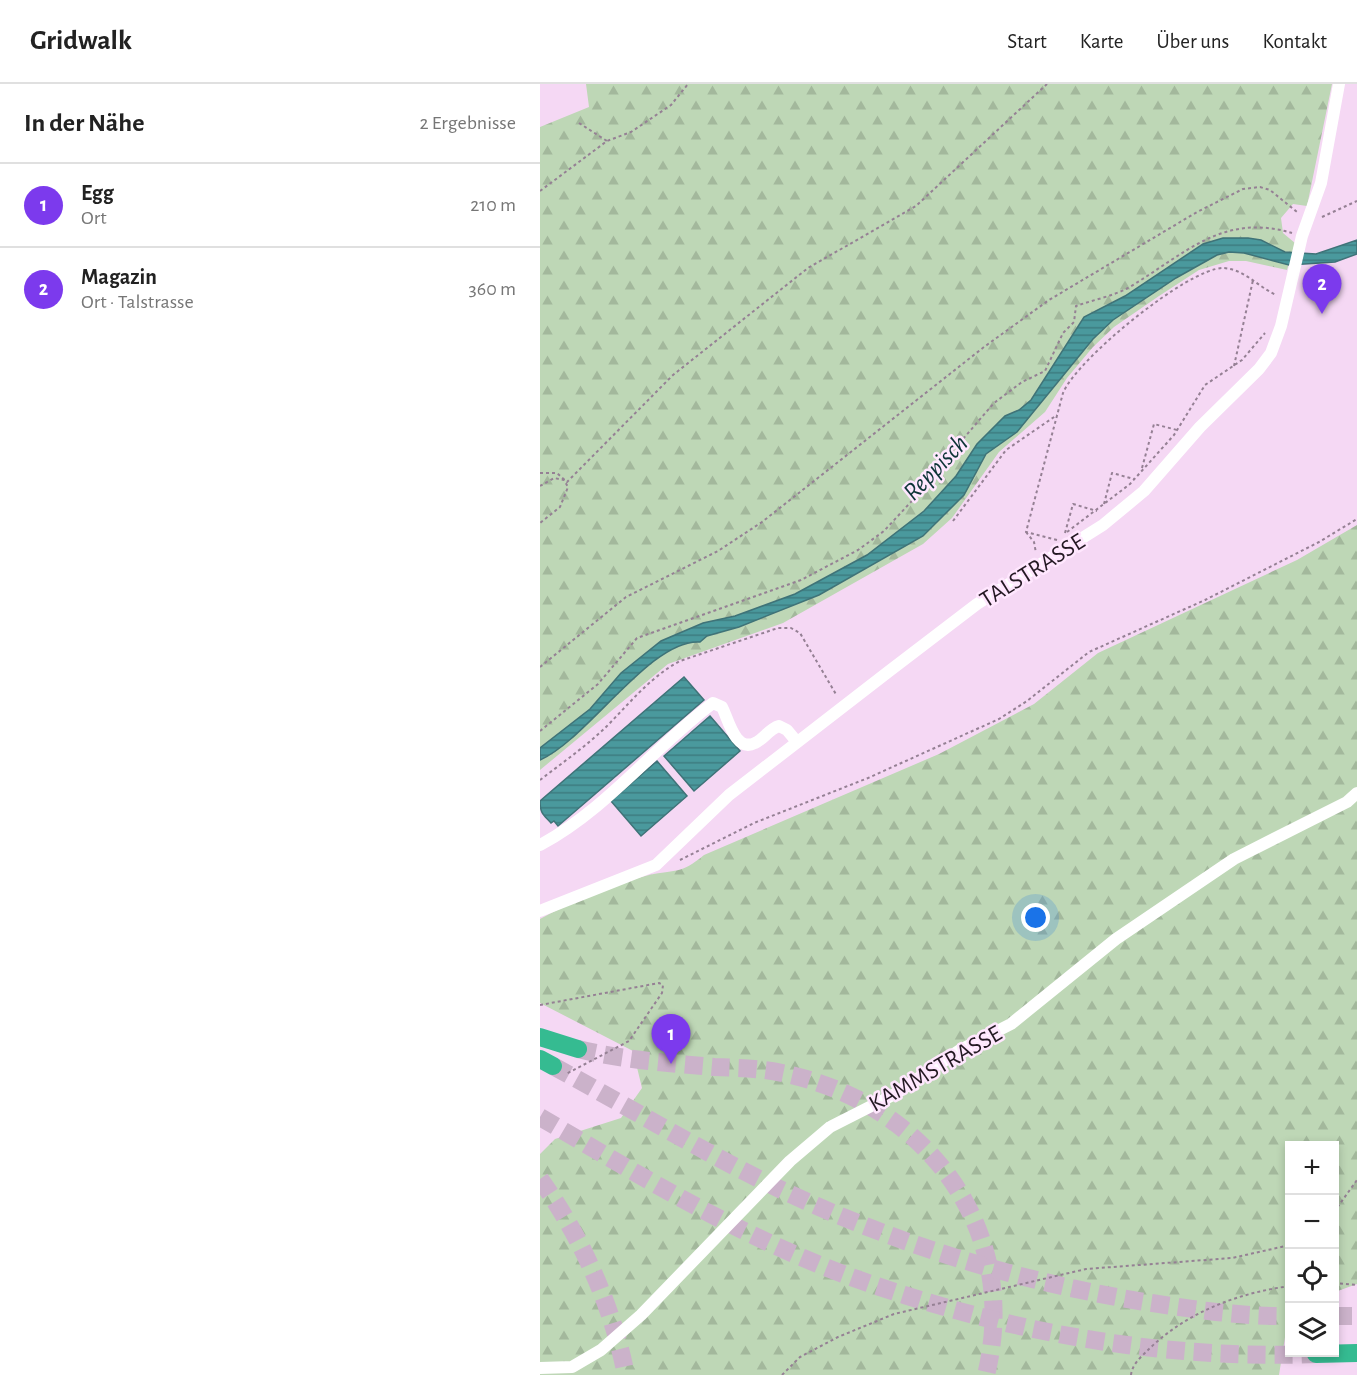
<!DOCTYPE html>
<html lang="de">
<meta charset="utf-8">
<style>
body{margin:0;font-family:"Alegreya Sans",sans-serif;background:#f6f6f6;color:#222}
.controls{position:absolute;right:18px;bottom:18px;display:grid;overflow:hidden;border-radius:0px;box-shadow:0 3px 9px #0003}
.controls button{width:54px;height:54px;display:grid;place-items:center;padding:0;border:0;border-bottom:2px solid #e0e0e0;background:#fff;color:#222;font:30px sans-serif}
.you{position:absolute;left:496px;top:834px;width:21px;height:21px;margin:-15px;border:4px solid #fff;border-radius:50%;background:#1a73e8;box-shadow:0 0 0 9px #1a73e833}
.badge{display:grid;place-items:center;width:39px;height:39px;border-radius:50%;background:#7c3aed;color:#fff;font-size:20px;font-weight:700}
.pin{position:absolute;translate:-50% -50px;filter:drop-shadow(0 2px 3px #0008)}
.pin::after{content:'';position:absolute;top:32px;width:21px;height:18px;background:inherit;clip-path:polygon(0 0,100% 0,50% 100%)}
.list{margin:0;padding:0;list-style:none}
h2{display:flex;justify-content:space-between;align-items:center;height:78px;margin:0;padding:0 24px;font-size:26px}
h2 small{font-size:20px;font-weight:400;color:#767676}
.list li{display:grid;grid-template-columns:39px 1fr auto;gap:18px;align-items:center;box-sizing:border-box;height:84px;padding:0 24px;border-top:2px solid #e0e0e0}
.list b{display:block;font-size:22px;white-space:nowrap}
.list p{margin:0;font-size:20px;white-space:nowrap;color:#767676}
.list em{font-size:20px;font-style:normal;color:#767676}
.icon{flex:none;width:33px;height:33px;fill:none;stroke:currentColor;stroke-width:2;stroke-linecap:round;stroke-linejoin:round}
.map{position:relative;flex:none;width:817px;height:1291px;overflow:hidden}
header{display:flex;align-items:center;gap:36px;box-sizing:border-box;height:84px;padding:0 30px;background:#fff;border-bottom:2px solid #e0e0e0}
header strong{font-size:28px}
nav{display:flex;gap:33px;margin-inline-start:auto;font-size:21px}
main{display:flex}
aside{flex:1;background:#fff}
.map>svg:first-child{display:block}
.forest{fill:url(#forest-firs)}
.water{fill:url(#water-rules);stroke:#3f7378;stroke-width:1.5}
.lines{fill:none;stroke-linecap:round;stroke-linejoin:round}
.highway-tunnel{stroke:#cbb2ca;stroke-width:18;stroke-dasharray:18 9;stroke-linecap:butt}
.path{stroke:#958094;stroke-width:2;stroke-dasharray:3 3;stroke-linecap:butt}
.minor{stroke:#fff;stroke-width:12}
.highway{stroke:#35bb91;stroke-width:18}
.labels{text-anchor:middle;stroke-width:5;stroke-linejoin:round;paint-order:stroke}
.street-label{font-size:24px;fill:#241923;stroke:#ffe7fe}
.water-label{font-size:26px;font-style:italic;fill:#0e3537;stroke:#ffe7fe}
</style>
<header>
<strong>Gridwalk</strong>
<nav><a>Start</a><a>Karte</a><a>Über uns</a><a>Kontakt</a></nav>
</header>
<main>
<aside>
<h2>In der Nähe<small>2 Ergebnisse</small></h2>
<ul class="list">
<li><span class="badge">1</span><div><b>Egg</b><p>Ort</p></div><em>210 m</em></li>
<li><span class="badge">2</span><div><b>Magazin</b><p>Ort · Talstrasse</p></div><em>360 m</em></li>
</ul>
</aside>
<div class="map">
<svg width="817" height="1291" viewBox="0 0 817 1291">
<defs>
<pattern id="forest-firs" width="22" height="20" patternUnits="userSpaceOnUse" patternTransform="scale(1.5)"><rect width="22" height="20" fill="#bed7b6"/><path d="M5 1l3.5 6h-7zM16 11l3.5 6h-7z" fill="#a3b89c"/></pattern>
<pattern id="water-rules" width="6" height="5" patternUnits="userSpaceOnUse" patternTransform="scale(1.5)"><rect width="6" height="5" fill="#4a999d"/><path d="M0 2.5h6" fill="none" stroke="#3d7c80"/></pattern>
</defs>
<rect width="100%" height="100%" fill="#f5d8f4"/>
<g class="forest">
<path d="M46 0H792L767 122 753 120 741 134 743 149 755 159 747 186 706 177H689L659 186 619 212 574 243 553 263 527 294 505 328 459 368 412 434 383 460 243 539 128 580 0 686V43L49 23Z"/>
<path d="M817 441V1200L795 1208 794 1062H750V1222L739 1291H0V1070L15 1055 81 1034 102 1004 93 967 0 919V835C29 819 76 799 109 791 136 785 140 791 164 771L399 670 494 620 558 569 757 476Z"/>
</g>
<g class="water">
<path d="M683 154H708L721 156 745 168 776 170 817 156V170L795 178 749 181 704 169 689 168 677 171 636 194 573 236 553 255 477 348 446 370 424 411 383 452 279 511 199 543 167 552 160 558C111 554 47 656 0 676V664L50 625 81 589 121 557 163 539 195 532 255 510 327 471 384 427 416 392 437 360 465 332 479 326 491 316 544 233 585 212 663 160Z"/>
<path d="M144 593 164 616 18 742 14 737 11 739C4 731 0 730 0 717Z"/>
<path d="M170 632 200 667 154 707 124 672Z"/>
<path d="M117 677 147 712 101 752 71 717Z"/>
</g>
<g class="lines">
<g class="highway-tunnel">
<path d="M38 965C83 976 129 979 174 983 196 984 220 984 242 989 385 1018 482 1144 446 1291"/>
<path d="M13 982C98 1028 182 1080 270 1119 378 1167 489 1199 605 1218 652 1225 701 1233 750 1232"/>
<path d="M0 1033C100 1092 203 1154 314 1194 462 1247 619 1276 776 1270"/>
<path d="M0 1095C42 1154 72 1221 86 1291"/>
<path d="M794 1232H817"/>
</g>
<g class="path">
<path d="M39 39 67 57"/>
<path d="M0 107 67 57 91 48 131 21 148 0"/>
<path d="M782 133 817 117"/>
<path d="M694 282 713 196"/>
<path d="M602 384 614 340 637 346"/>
<path d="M0 389H17L27 398 133 291 268 184 376 122 507 0"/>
<path d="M0 402 14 394 24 396 28 403 20 423 0 439"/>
<path d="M564 420 572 389 594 395"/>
<path d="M413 437 466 366 517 331"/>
<path d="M486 448 494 458 496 469"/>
<path d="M527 448 590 400 634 351 665 301 702 276 725 249"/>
<path d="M525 449 533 420 557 427"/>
<path d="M517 456 486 448 523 309C536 276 648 184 683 184 704 185 717 202 736 211"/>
<path d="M0 583 86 513 178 467 222 438 444 263 509 216 657 128 703 105 720 103 730 106 757 128"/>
<path d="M0 647 58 600 97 554 261 496 318 466 344 447 407 379 410 370 454 319 482 298 505 287 523 249 534 238 536 222C553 216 573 212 588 204 644 171 682 128 752 149"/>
<path d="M0 696C22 679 45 663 65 644 89 620 110 593 140 577L238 544H251L260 549 297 612"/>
<path d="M140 776 214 739 328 694 459 635 487 617 549 568 665 516 779 458 817 435"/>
<path d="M0 921 119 899 123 901 122 909 89 957 26 990"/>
<path d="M794 1128 817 1096"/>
<path d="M794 1199 817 1201"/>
<path d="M242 1291 260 1273 298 1253 354 1230 546 1185 692 1174 750 1161"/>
<path d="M591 1291C592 1280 602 1272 609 1265 647 1228 698 1209 750 1202"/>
</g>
<g class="minor">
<path d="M0 761C66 726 114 663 173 619L182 623C188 634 195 669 215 659 224 655 229 645 239 642L247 646 257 658"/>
<path d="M0 827 116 781 189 711 348 588 437 520 563 441 604 407 660 343 719 285 731 269 741 242 762 152 781 99 799 0"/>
<path d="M0 1284 32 1283 61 1266 101 1231 250 1077 290 1043 355 1010 420 966 471 940 576 855 694 775 807 718 817 709"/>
</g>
<g class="highway">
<path d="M0 953 38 965"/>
<path d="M0 975 13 982"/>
<path d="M776 1270 817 1269"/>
</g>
</g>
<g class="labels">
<g class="street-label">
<text transform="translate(492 486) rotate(-32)" y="8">TALSTRASSE</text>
<text transform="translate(395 984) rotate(-30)" y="8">KAMMSTRASSE</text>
</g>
<g class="water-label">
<text transform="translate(395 383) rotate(-46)" y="9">Reppisch</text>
</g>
</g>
</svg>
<div class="controls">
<button>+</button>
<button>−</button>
<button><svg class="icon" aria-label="locate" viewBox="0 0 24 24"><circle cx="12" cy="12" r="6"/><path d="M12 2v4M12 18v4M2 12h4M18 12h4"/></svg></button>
<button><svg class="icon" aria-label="layers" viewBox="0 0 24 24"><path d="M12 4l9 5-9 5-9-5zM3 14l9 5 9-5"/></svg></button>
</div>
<div class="you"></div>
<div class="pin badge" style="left:131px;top:980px">1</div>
<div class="pin badge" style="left:782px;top:230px">2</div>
</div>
</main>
